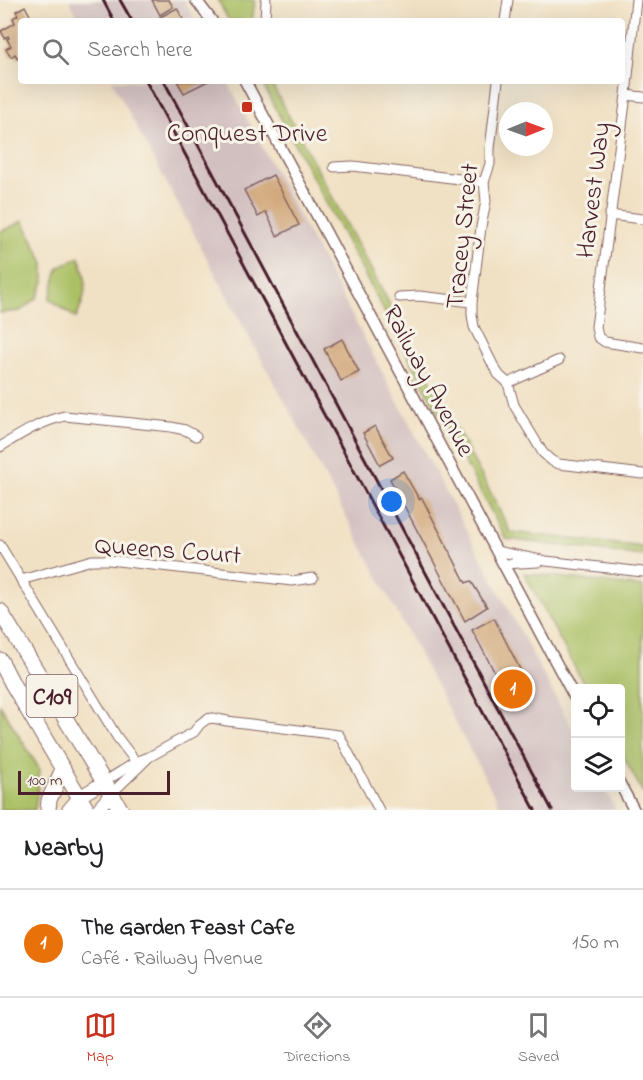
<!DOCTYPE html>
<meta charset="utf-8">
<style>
body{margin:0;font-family:"Indie Flower",sans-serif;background:#f6f6f6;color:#202124}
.controls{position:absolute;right:18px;bottom:18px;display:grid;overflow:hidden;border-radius:6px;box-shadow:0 6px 24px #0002}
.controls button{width:54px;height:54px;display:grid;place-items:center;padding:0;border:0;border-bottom:2px solid #e0e0e0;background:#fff;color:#202124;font:30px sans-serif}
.compass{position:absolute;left:499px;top:102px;width:54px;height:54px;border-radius:50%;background:#fff;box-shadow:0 6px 24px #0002;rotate:89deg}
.scale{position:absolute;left:18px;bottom:15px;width:152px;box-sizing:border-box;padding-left:6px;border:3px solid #4a1f2b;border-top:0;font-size:16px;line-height:21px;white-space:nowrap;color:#4a1f2b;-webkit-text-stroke:4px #f7f3e8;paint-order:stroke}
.you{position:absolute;left:392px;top:502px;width:21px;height:21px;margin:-15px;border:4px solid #fff;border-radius:50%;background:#1a73e8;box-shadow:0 0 0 9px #1a73e833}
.badge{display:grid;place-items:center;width:39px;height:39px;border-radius:50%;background:#c8321e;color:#fff;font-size:20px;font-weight:700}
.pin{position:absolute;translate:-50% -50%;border:3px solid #fff;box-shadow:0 2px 6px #0006}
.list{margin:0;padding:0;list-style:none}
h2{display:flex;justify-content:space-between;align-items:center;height:78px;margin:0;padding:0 24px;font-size:26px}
h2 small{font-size:20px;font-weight:400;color:#757577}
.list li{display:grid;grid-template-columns:39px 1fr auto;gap:18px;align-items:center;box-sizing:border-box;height:108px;padding:0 24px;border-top:2px solid #e0e0e0}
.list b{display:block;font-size:22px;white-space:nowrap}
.list p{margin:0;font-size:20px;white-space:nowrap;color:#757577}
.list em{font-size:20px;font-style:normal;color:#757577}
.icon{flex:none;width:33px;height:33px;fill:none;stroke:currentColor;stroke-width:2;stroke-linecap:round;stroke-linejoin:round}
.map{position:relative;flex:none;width:643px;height:810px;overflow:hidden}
.search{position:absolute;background:#fff;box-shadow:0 6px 24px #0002;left:18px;right:18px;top:18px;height:66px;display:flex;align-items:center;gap:15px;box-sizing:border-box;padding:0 21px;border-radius:6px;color:#757577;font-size:22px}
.sheet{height:186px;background:#fff}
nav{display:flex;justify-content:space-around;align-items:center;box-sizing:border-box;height:84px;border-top:2px solid #e0e0e0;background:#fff;font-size:16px;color:#757577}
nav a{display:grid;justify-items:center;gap:3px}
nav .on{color:#c8321e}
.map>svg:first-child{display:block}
.industrial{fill:#d2bfc0}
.green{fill:#acc166;stroke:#7b7048;stroke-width:1.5}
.building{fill:#d1a77a}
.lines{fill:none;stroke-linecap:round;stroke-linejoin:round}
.minor-casing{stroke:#846361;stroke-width:11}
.tertiary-casing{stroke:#846361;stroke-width:13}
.secondary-casing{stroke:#846361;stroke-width:14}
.trunk-casing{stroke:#846361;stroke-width:17}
.minor{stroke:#fff;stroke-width:9}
.tertiary{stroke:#fff;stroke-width:10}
.secondary{stroke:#fff;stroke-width:12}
.trunk{stroke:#fff;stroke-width:15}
.rail{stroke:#4a1f2b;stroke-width:3}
.poi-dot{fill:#c8321e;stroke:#f7f3e8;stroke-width:2}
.labels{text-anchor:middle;stroke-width:6;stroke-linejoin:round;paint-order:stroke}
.shield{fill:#f7f3e8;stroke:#7e5f64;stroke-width:1.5}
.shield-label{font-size:24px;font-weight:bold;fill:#4a1f2b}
.poi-label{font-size:26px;fill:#4a1f2b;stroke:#f7f3e8}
.street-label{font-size:26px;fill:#4a1f2b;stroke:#f7f3e8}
</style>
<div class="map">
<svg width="643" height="810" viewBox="0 0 643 810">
<rect width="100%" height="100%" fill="#f7f3e8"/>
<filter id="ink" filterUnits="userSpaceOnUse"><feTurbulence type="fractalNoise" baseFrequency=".0167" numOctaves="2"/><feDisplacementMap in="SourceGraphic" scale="12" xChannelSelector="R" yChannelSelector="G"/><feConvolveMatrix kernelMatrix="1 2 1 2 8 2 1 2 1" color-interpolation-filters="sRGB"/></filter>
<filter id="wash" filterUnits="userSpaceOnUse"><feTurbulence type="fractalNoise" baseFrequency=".008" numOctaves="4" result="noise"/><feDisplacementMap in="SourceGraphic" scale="24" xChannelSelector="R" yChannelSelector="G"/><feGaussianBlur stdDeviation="1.35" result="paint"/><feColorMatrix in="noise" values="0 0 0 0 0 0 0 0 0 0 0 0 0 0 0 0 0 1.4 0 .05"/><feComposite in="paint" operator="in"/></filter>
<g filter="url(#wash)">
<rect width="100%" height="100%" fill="#f1e1c4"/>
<g class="industrial">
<path d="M69 0H184L195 21H80Z"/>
<path d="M112 81H227L575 734 576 788H604L616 810H502L289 409 255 348Z"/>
</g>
<g class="green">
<path d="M218 0H255L252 21H229Z"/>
<path d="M261 81H270L494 499 510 532 643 547V556L506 539Z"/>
<path d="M23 221 44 263V282L37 298 20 311 0 313V232Z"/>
<path d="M79 257C81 263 84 270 85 276 87 290 82 305 76 318L50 299 58 268Z"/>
<path d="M524 573 643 587V793L621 752 620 688H586Z"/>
<path d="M0 705 40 770 35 810H0Z"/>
</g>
<g id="blocks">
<g class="building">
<path d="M152 0H169L173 7 160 15Z"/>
<path d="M25 6 33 21H21V57L18 59 15 54 11 57 6 49 11 46 7 39 9 38 8 36 5 38 1 31 15 23 13 18 18 15 16 11Z"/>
<path d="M177 8 184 21H153Z"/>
<path d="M177 81H208L184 93Z"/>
<path d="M273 175 299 225 277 236 266 212 258 217 244 190Z"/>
<path d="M342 339 359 372 341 381 324 349Z"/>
<path d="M375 426 393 458 380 465 363 433Z"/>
<path d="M403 471 419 499 422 498 466 583 471 581 487 607 465 621 390 479Z"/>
<path d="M494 618 529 687 519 691 525 701 511 708 500 685 501 684 472 630Z"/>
</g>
</g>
</g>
<g filter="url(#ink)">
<use href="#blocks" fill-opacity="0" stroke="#846361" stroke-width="1.5"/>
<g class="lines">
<g class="minor-casing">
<g id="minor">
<path d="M636 0 626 95 596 327 598 337 605 342 643 348"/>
<path d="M265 21 266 0"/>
<path d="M505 21 508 0"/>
<path d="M498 81 490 149V164L484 182 486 201 481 227 472 302V315L474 327 494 367 499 375 508 383 514 405 543 453 552 461 559 464 643 474"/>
<path d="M626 95 643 97"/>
<path d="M334 167 353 166 484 182"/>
<path d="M609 215 643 219"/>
<path d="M399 297 419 296 472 302"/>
<path d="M508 383 559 360"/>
<path d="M0 447C21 434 41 421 65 416L171 427 185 430 196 436"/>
<path d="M0 545 117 737 136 762"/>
<path d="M496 551 546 561 643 572"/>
<path d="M503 564 538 562"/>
<path d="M21 580 92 560H109L292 581 313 578"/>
<path d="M104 782 136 762 149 757 194 732 200 724 207 719 213 718 227 721 339 735 379 810"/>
<path d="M111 794 147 759"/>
</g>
</g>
<g class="tertiary-casing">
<g id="tertiary">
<path d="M196 0 212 21"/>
<path d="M245 81 576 700"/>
<path d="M620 784 634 810"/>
</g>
</g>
<g class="secondary-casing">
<g id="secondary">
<path d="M68 810 79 797 104 782"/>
<path d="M97 810 111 794"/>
</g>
</g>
<g class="trunk-casing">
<g id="trunk">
<path d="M0 611 121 810"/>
<path d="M0 660 13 685 87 810"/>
<path d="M48 810 49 800 63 769"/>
</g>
</g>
<use href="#minor" class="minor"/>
<use href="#tertiary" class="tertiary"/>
<use href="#secondary" class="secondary"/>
<use href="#trunk" class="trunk"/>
<g class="rail">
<path d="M103 0 114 21"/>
<path d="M120 0 132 21"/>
<path d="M146 81 535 810"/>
<path d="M164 81 552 810"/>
</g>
</g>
</g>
<rect class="poi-dot" x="241" y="101" width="12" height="12" rx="3"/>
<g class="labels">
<rect class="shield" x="26.5" y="675" width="51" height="42" rx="4.5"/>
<g class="shield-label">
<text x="52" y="704">C109</text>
</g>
<g class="poi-label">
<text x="247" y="141">Conquest Drive</text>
</g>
<g class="street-label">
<text transform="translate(592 190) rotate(-83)" y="9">Harvest Way</text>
<text transform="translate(461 236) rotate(-84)" y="9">Tracey Street</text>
<text transform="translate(430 380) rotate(62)" y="9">Railway Avenue</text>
<text transform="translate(168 549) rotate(4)" y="9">Queens Court</text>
</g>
</g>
</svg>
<div class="controls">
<button><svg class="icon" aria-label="locate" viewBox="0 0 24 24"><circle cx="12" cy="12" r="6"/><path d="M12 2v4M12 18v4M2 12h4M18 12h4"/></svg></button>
<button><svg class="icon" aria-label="layers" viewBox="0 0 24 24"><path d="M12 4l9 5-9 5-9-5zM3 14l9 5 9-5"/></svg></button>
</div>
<svg class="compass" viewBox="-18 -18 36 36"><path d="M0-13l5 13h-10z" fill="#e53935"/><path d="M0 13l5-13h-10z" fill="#757577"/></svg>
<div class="scale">100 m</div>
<div class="you"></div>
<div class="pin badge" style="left:513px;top:689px;background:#e8710a">1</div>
<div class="search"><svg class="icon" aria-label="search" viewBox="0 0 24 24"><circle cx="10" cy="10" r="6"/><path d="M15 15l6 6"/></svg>Search here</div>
</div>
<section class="sheet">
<h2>Nearby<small></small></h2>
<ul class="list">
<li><span class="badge" style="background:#e8710a">1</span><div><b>The Garden Feast Cafe</b><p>Café · Railway Avenue</p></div><em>150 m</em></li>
</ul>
</section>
<nav>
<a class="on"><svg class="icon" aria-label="map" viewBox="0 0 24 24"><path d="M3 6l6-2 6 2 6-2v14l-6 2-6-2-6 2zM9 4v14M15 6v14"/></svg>Map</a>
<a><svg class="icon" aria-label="directions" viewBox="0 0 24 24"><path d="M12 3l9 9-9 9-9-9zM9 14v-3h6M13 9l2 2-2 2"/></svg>Directions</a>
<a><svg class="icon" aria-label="saved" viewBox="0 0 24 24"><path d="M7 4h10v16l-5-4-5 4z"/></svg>Saved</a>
</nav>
